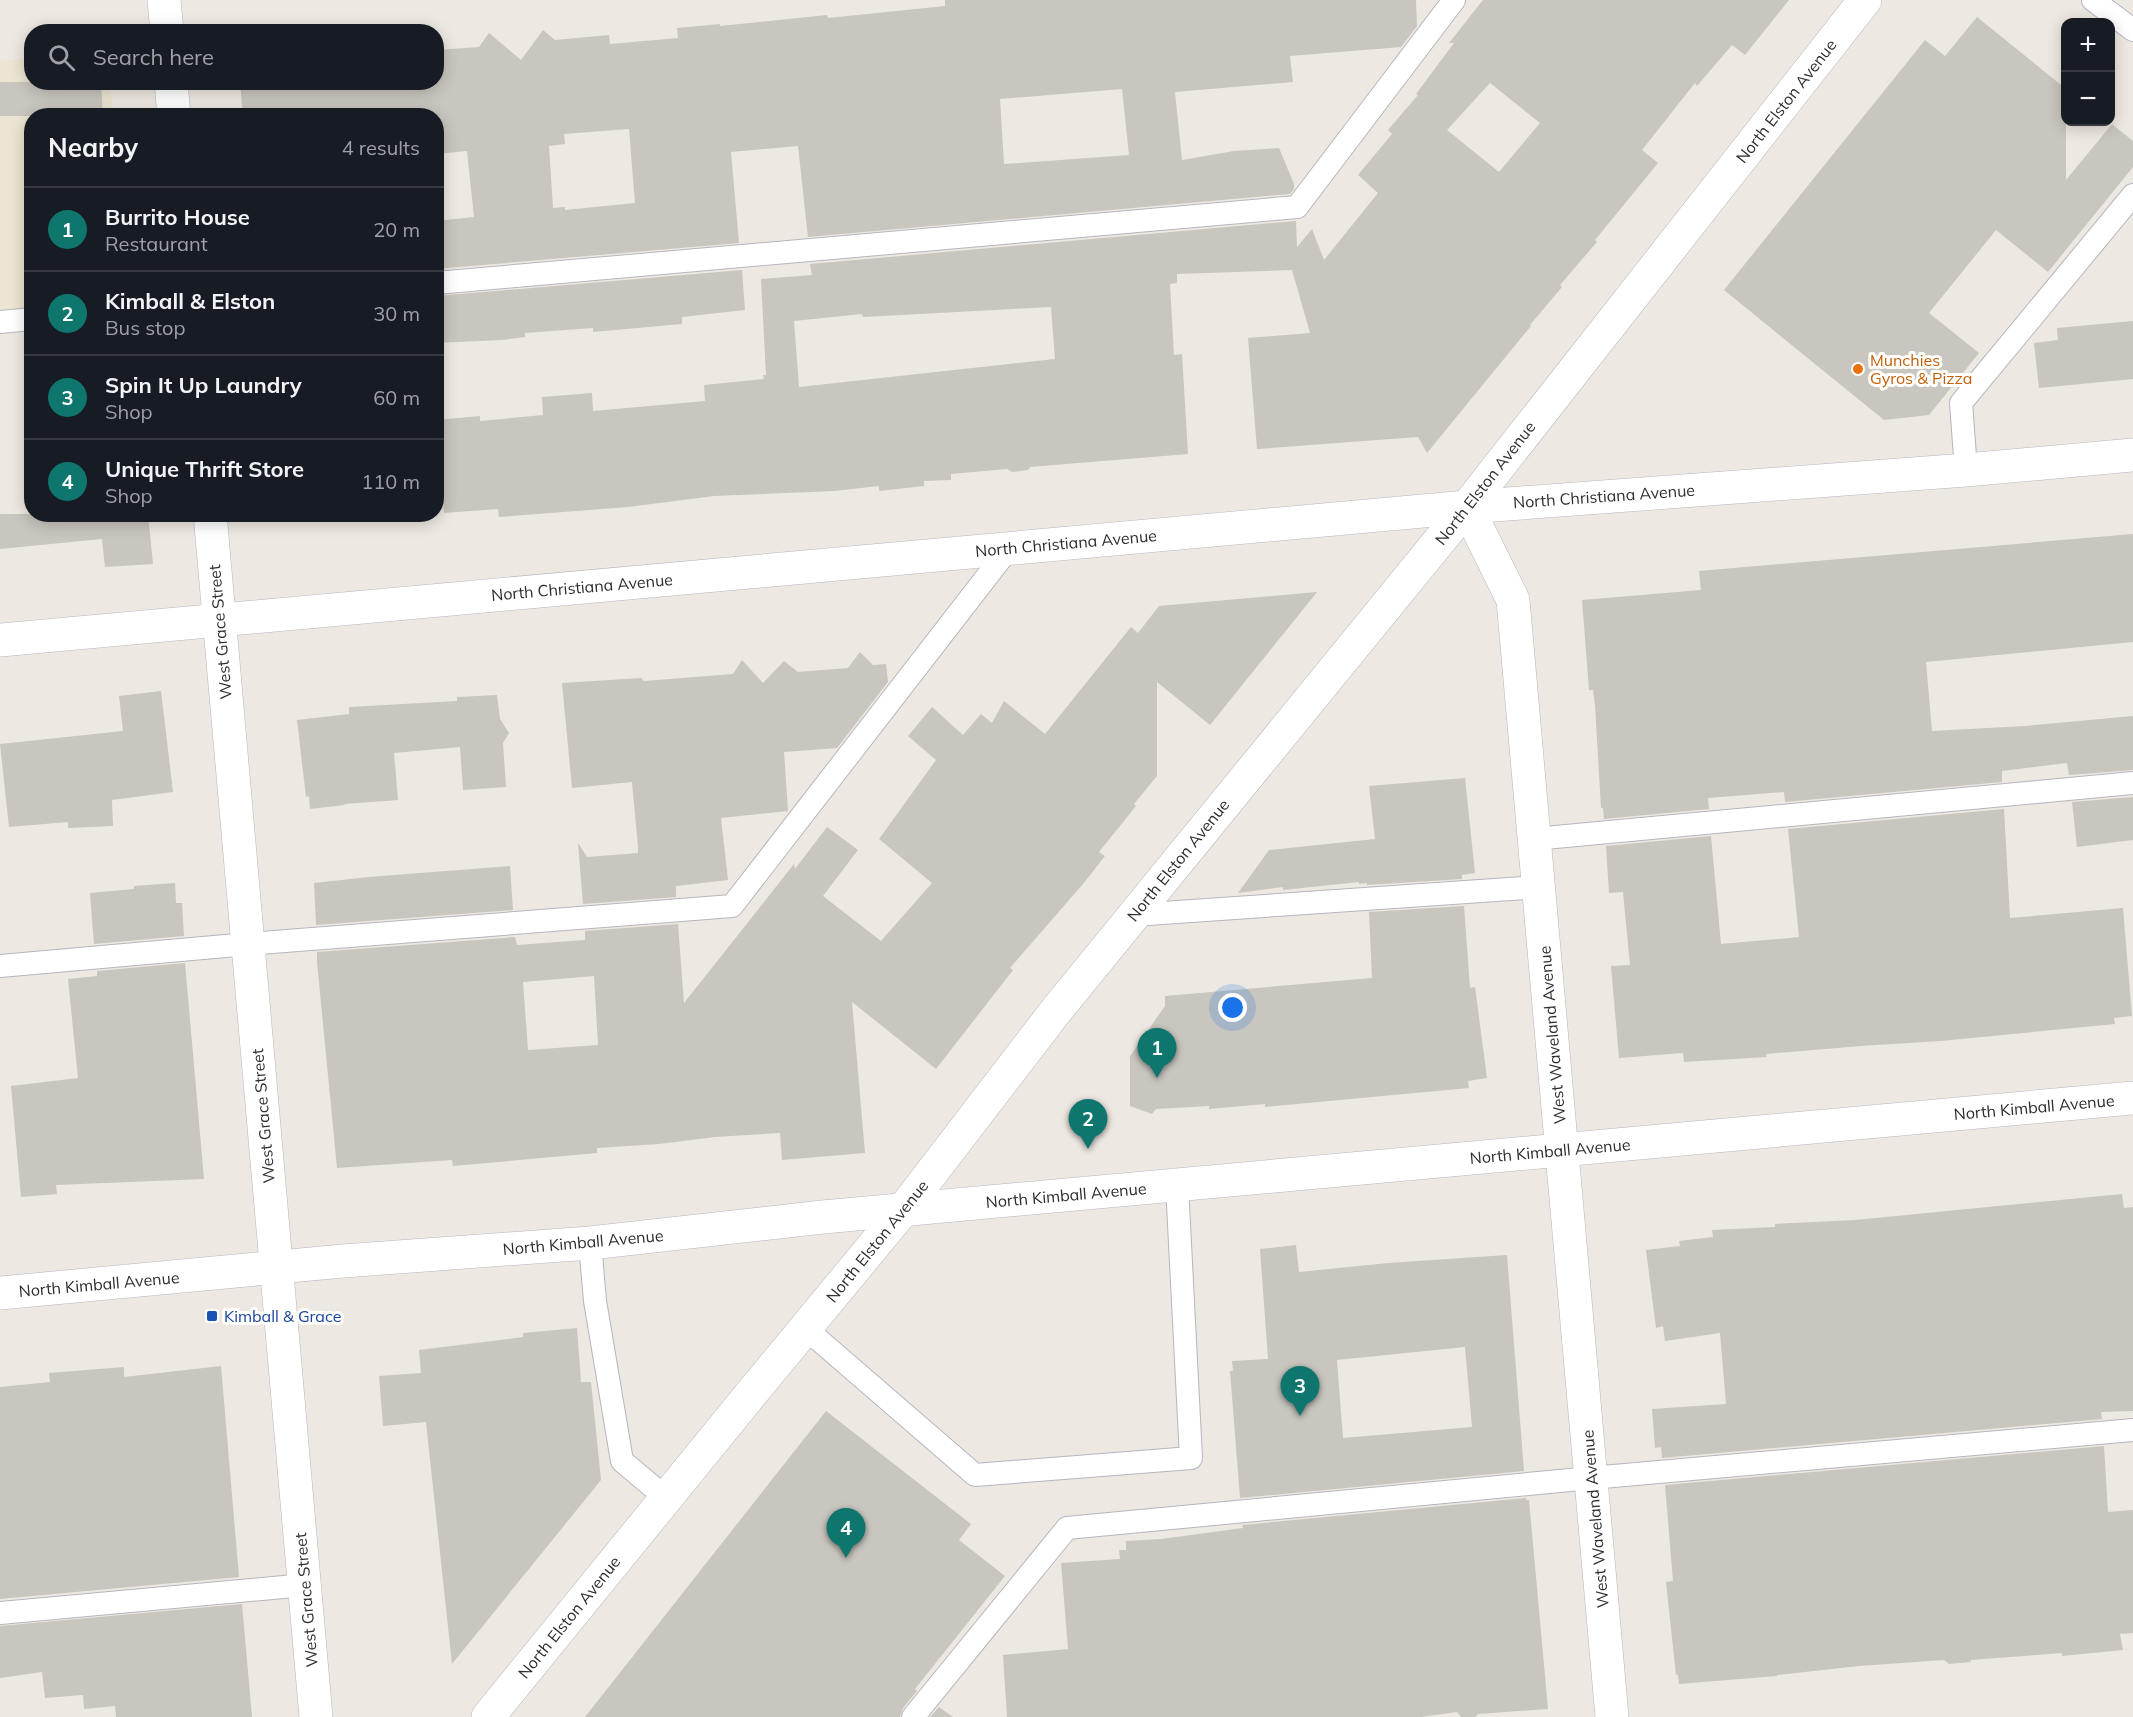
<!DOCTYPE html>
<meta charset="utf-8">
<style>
body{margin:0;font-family:Mulish,sans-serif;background:#20242c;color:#f1f3f6}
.controls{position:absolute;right:18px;top:18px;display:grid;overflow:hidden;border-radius:12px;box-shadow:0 3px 15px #0003}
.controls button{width:54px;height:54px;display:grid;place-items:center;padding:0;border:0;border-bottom:2px solid #363941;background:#171b24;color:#f1f3f6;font:30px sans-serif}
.you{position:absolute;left:1233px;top:1008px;width:21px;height:21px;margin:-15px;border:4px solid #fff;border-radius:50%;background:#1a73e8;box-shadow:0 0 0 9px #1a73e833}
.badge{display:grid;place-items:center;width:39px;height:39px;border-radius:50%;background:#0f766e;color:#fff;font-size:20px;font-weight:700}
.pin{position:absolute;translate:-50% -50px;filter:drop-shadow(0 2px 3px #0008)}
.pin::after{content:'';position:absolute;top:32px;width:21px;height:18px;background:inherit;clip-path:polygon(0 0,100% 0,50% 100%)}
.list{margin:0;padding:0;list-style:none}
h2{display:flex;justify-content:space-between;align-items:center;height:78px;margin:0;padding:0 24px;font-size:26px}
h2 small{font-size:20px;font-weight:400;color:#9ea1a6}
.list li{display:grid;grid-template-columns:39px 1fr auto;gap:18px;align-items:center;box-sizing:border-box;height:84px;padding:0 24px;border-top:2px solid #363941}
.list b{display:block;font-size:22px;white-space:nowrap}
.list p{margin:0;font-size:20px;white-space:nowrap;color:#9ea1a6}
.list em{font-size:20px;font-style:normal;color:#9ea1a6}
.icon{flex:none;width:33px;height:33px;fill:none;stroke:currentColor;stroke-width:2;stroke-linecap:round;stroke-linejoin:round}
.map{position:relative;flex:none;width:2133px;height:1717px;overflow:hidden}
.search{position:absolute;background:#171b24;box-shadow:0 3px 15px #0003;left:24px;top:24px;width:420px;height:66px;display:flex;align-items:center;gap:15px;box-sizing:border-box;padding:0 21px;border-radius:24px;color:#9ea1a6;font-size:22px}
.panel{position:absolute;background:#171b24;box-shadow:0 3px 15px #0003;left:24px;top:108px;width:420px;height:414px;border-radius:24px}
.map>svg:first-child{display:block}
.education{fill:#ece5d3}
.building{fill:#c9c6bf;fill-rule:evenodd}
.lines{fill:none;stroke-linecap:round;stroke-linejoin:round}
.lane-casing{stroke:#b5b6bf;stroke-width:24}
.street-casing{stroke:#b5b6bf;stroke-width:34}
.secondary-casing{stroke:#b5b6bf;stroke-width:34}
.lane{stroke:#fff;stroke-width:22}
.street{stroke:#fff;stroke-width:33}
.secondary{stroke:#fff;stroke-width:33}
.food-dot{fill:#e8710a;stroke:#fff;stroke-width:2}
.transit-dot{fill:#1a4fb4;stroke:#fff;stroke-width:2}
.labels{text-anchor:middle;stroke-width:6;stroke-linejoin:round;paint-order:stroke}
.street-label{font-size:16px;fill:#2d2d2d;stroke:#fff}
.food-label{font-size:16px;fill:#c56008;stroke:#fff;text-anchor:start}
.transit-label{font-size:16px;fill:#164399;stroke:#fff;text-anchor:start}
</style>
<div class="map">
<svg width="2133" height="1717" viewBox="0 0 2133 1717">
<rect width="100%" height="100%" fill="#ede8e1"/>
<path class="education" d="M31 58 32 82 110 83 113 115 32 116 31 308 0 310V61Z"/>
<g class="building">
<path d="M945 0H1416L1417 26 1401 47 1290 56 1293 82 1175 92 1182 160 1234 151 1279 148 1294 184V189L1290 194 808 237 798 146 731 152 739 243 436 269V221L474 217 467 151 436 154V116H243L240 82H436V50L479 47 489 33 521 60 543 30 555 40 609 35 610 44 678 38 677 28 720 24V26L827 15 828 18 945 6ZM1122 89 1129 155 1004 164 1000 99ZM629 129 635 203 565 210V207L553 208 549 146 565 144 564 134Z"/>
<path d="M1483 0H1789L1745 55 1732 45 1697 86 1695 83 1642 150 1658 163 1595 240 1597 242 1560 285 1562 287 1530 325 1531 326 1427 453 1418 437 1257 449 1248 338 1310 333 1292 270 1177 274V283L1170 284 1174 355 1182 354 1188 454 1030 467 1028 470 1012 472 1007 469 951 474V480L924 481V486L879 491V486L834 491 714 496 628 507 499 517 498 509 444 513 436 420 480 416V421L543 415 542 397 592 393 593 411 705 401 704 385 764 379 763 375H766L761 279 812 275 810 264 1296 221 1297 247 1312 229 1324 260 1378 193 1358 175 1392 134 1388 130 1418 95 1416 94 1454 43H1449ZM1490 83 1540 123 1499 172 1447 130ZM1051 307 1055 359 799 387 794 321 862 314 863 317Z"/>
<path d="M1977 17 2066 89V180L2112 124 2133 141V167L2048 272 1996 230 1929 313 1979 353 1929 415 1884 420 1724 290 1925 40 1945 56Z"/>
<path d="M0 82H101L103 116H0Z"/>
<path d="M742 270 745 310 682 317V324L593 332V328L525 333V337L501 340 436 343V296Z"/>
<path d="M2133 321V379L2039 388 2034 343 2058 340 2057 328Z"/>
<path d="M0 514H148L153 564 105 567 102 539 0 549Z"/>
<path d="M2133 534V642L1926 662 1932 731 2025 726 2133 716V770L2069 775 2067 763 2002 771V782L1785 802 1784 792 1708 798 1709 809 1604 819 1603 808H1601L1595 705 1593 690H1589L1582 600 1701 590 1699 571Z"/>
<path d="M1317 592 1210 725 1157 682V776L1134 804 1136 806 1099 852 1105 856 1083 884 1010 968 1013 970 936 1069 852 1002 865 1153 782 1160 780 1133 715 1137 659 1144 597 1148V1153L476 1164 453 1166 452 1160 337 1168 317 962V952L515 937 517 945 585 940V931L678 924 684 1003 794 864 795 869 827 827 858 850 823 896 881 941 932 883 879 839 936 760 908 736 932 707 963 735 981 714 992 723 1004 701 1045 734 1131 627 1138 633 1159 606ZM594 976 598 1045 528 1050 523 982Z"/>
<path d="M860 652 873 665 886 664 888 682 837 748 784 752 788 811 721 818 728 880 676 886V897L583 904 578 843 587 857 638 853V847L632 782 572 788 562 683 641 678 644 681 733 674 742 660 763 683 784 661 798 672 848 668Z"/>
<path d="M161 691 173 792 112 800 113 826 68 828V822L9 827 0 744 123 731 119 696Z"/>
<path d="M497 695 500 719 509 733 503 743 506 787 463 790 460 747 394 753 398 800 344 804 345 805 310 809 309 796 306 797 297 720 349 714V707L457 701V697Z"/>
<path d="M1465 778 1475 873 1462 875V879L1367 885V883L1359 884V882L1283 890V887L1238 893 1269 850 1375 839 1369 786Z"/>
<path d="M2133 797V840L2077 847 2072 802Z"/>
<path d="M2004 809 2010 918 2123 908 2132 1016 2114 1018 2115 1024 1941 1041 1861 1046 1766 1054 1767 1057 1684 1062 1683 1053 1619 1058 1611 966 1630 965 1623 892 1609 893 1606 846 1711 836 1721 944 1790 938 1799 937 1788 829Z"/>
<path d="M510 866 513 910 316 925 314 883 369 877Z"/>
<path d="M175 883 176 903H182L184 936 94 944 90 893 134 889V886Z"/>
<path d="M1464 906 1470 988 1475 987 1487 1078 1468 1081 1469 1088 1265 1107V1104L1209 1109V1106L1156 1109 1152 1114 1130 1106V1056L1165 1006V996L1372 978 1369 912Z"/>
<path d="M185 963 204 1179 56 1185 57 1194 21 1197 11 1086 78 1078 68 979 97 976V971Z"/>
<path d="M2122 1194 2124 1208 2133 1207V1411L2101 1412 2102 1419 1662 1458 1661 1447 1655 1448 1652 1409 1726 1404 1720 1333 1665 1341 1663 1326 1656 1328 1646 1250 1680 1246 1679 1241 1713 1237 1712 1230 1775 1227V1224L1855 1220Z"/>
<path d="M1296 1245 1299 1272 1388 1263 1507 1255 1524 1471 1240 1498 1230 1371H1233L1232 1361 1268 1359 1260 1249ZM1465 1347 1472 1427 1343 1438 1337 1360Z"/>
<path d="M577 1328 581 1382H591L601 1480 452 1664 426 1422 383 1426 379 1376 421 1373 419 1350 523 1337V1333Z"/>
<path d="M221 1366 239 1577 0 1599V1387L50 1382 49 1373 124 1367V1377Z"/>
<path d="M826 1411 971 1524 959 1540 1005 1576 915 1689 917 1691 903 1708 900 1717H585Z"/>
<path d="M2104 1446 2108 1512 2133 1510V1633L2120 1634 2123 1650 2062 1656V1653L1971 1660V1662L1949 1664 1944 1660 1859 1666 1777 1675V1676L1679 1684 1678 1675H1676L1666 1582 1673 1581 1665 1485Z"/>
<path d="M1526 1498V1500H1529L1548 1709 1478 1714 1475 1717H1461L1457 1712 1421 1717H1007L1003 1655 1068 1649 1061 1563 1120 1559 1119 1550H1126V1541L1161 1539 1243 1528 1242 1525Z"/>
<path d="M242 1604 252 1717H116L115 1706 84 1709 83 1695 45 1698 42 1672 0 1678V1626Z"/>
<path d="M939 1707 953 1717H930Z"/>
</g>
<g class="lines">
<g class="lane-casing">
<g id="lane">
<path d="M2093 0 2133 30"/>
<path d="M436 283 1297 207 1454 0"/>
<path d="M0 322 32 319"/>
<path d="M1966 470 1961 403 2133 195"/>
<path d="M1534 839 2133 783"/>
<path d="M1133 915 1539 887"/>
<path d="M0 966 248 944 732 906 1009 548"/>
<path d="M590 1243 595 1301 622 1461 666 1498"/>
<path d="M805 1328 975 1475 1191 1458 1177 1185"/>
<path d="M0 1613 305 1585"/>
<path d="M913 1717 1067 1528 1591 1478 2133 1430"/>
</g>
</g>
<g class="street-casing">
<g id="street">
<path d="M164 0 167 32"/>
<path d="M171 82 174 116"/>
<path d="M1467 507 1513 600 1612 1717"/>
<path d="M210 514 316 1717"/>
<path d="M0 640 1467 507 1966 470 2133 455"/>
</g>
</g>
<g class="secondary-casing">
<g id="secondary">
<path d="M0 1293 343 1261 590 1243 823 1217 2133 1098"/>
<path d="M488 1717 746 1400 903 1210 1055 1012 1467 507 1865 0"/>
</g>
</g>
<use href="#lane" class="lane"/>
<use href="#street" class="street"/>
<use href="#secondary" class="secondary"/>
</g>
<circle class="food-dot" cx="1858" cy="369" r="6"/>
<rect class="transit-dot" x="206" y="1310" width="12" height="12" rx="3"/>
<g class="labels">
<g class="street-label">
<text transform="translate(1786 101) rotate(-52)" y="6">North Elston Avenue</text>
<text transform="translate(1485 483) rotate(-52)" y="6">North Elston Avenue</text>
<text transform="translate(1604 496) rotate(-4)" y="6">North Christiana Avenue</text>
<text transform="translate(1066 543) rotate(-5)" y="6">North Christiana Avenue</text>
<text transform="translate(582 587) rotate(-5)" y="6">North Christiana Avenue</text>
<text transform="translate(220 632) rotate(-95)" y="6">West Grace Street</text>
<text transform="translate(1178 860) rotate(-51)" y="6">North Elston Avenue</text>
<text transform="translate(1552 1035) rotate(-95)" y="6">West Waveland Avenue</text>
<text transform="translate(2034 1107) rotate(-5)" y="6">North Kimball Avenue</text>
<text transform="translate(263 1116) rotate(-95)" y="6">West Grace Street</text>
<text transform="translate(1550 1151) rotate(-5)" y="6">North Kimball Avenue</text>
<text transform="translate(1066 1195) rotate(-5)" y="6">North Kimball Avenue</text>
<text transform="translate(877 1241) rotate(-51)" y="6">North Elston Avenue</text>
<text transform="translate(583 1242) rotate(-5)" y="6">North Kimball Avenue</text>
<text transform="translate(99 1284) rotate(-5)" y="6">North Kimball Avenue</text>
<text transform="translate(1595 1519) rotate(-95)" y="6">West Waveland Avenue</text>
<text transform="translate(306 1600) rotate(-95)" y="6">West Grace Street</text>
<text transform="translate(569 1617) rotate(-51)" y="6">North Elston Avenue</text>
</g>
<g class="food-label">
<text x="1870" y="366">Munchies<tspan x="1870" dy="18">Gyros &amp; Pizza</tspan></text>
</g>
<g class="transit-label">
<text x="224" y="1322">Kimball &amp; Grace</text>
</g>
</g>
</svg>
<div class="controls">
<button>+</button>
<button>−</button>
</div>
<div class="you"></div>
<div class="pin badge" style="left:1157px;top:1078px">1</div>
<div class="pin badge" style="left:1088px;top:1149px">2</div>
<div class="pin badge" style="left:1300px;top:1416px">3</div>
<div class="pin badge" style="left:846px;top:1558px">4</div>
<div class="search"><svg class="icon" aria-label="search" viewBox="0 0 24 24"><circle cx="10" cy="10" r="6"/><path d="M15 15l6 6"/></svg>Search here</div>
<section class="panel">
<h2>Nearby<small>4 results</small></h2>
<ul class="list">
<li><span class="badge">1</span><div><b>Burrito House</b><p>Restaurant</p></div><em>20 m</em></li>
<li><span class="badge">2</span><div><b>Kimball &amp; Elston</b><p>Bus stop</p></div><em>30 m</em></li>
<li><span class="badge">3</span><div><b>Spin It Up Laundry</b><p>Shop</p></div><em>60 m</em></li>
<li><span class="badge">4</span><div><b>Unique Thrift Store</b><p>Shop</p></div><em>110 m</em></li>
</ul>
</section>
</div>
